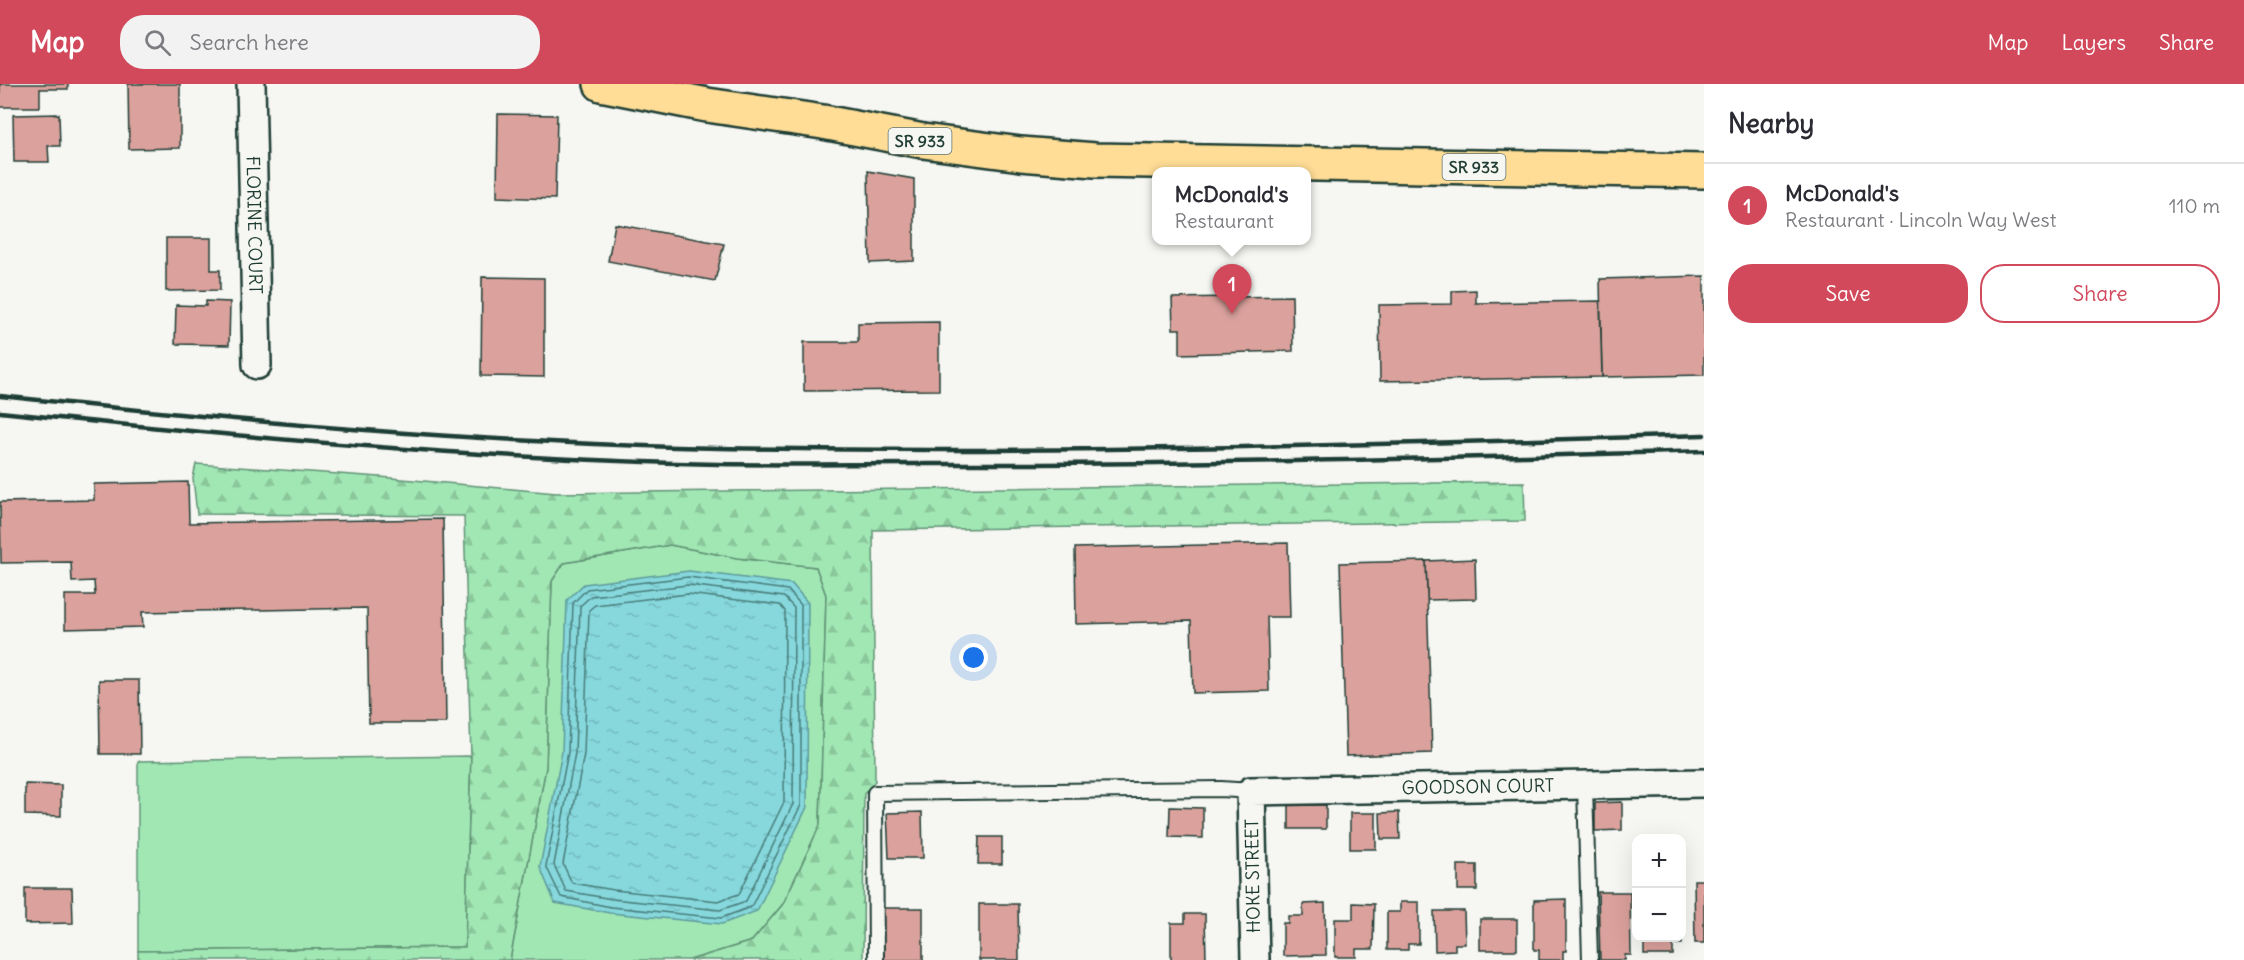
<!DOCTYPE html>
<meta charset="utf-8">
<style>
body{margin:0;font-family:Delius,sans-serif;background:#f2f2f3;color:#2b2b33}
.controls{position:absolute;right:18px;bottom:18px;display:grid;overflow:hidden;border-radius:12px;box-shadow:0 6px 24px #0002}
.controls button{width:54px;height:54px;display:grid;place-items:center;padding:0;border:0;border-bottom:2px solid #e1e1e2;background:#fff;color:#2b2b33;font:30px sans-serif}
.you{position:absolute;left:974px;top:574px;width:21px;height:21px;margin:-15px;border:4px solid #fff;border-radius:50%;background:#1a73e8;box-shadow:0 0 0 9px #1a73e833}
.badge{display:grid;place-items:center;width:39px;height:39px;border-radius:50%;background:#d1495b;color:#fff;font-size:20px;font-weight:700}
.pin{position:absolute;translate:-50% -50px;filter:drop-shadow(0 2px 3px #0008)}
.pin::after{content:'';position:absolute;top:32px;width:21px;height:18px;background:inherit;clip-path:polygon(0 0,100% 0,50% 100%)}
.popup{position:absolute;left:1152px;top:83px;width:159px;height:78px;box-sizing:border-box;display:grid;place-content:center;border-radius:12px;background:#fff;filter:drop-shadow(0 2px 4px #0005);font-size:20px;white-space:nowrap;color:#7c7c81}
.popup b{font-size:22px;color:#2b2b33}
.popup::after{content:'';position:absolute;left:50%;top:100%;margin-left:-12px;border:12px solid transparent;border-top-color:#fff}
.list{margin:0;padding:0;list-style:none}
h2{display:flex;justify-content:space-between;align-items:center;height:78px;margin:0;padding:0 24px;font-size:26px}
h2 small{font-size:20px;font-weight:400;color:#7c7c81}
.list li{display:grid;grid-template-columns:39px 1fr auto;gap:18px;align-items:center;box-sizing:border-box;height:84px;padding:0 24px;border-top:2px solid #e1e1e2}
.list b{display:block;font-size:22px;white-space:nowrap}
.list p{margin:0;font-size:20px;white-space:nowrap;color:#7c7c81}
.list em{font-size:20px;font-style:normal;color:#7c7c81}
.actions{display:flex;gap:12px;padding:18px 24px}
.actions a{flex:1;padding:14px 0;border:2px solid #d1495b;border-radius:24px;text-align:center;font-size:21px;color:#d1495b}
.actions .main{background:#d1495b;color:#fff}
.icon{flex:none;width:33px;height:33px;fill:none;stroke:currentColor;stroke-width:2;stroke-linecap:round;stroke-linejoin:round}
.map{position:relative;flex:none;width:1704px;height:876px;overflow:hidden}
header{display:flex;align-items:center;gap:36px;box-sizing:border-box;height:84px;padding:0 30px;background:#d1495b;color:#fff}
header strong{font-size:28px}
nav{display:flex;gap:33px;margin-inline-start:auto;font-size:21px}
.search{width:420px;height:54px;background:#f2f2f3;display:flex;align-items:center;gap:15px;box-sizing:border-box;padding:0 21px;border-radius:24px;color:#7c7c81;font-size:22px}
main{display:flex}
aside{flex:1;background:#fff}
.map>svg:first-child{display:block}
.green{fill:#a1e7b4;stroke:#609274;stroke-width:1.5}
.forest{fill:url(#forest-firs);stroke:#609274;stroke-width:1.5}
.water{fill:url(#water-ripples);stroke:#5d9a99;stroke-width:1.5}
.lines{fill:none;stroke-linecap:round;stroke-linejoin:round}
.shore{stroke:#487b78;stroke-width:1.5}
.building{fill:#dba19c;stroke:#1f3d34;stroke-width:1.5}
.service-casing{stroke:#1f3d34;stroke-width:18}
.minor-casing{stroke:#1f3d34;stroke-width:32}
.primary-casing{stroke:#1f3d34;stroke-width:38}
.service{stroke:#f6f6f2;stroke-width:14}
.minor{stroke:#f6f6f2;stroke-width:27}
.primary{stroke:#ffdd96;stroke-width:33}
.rail{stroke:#1f3d34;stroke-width:4.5}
.labels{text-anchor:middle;stroke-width:6;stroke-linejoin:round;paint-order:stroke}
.shield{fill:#f6f6f2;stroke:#60746d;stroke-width:1.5}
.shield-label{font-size:16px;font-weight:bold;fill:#1f3d34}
.street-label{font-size:18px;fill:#1f3d34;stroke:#f6f6f2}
</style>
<header>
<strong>Map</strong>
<div class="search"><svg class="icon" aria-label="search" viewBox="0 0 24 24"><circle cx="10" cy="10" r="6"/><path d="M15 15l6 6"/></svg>Search here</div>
<nav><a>Map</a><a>Layers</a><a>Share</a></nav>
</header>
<main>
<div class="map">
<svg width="1704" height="876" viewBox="0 0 1704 876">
<defs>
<pattern id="forest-firs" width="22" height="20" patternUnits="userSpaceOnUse" patternTransform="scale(1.5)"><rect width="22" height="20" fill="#a1e7b4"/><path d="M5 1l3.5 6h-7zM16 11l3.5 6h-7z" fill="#8ac79b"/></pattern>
<pattern id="water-ripples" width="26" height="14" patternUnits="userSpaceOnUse" patternTransform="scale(1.5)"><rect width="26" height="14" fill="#86d8dd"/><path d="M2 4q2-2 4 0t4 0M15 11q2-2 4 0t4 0" fill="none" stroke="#73babe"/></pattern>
</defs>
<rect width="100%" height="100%" fill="#f6f6f2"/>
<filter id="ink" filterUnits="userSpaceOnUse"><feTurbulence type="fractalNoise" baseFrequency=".0167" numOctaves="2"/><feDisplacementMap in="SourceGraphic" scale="12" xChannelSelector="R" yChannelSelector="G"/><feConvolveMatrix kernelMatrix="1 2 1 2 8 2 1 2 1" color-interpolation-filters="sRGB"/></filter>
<g filter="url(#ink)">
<g class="green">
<path d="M670 461 737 474 816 483 826 511 820 741 783 820 752 857 690 876H510L546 683 552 497 564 479Z"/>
<path d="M471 672 465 863 138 867V677Z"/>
</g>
<path class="forest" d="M196 380 380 393 556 409 1524 398 1525 437 873 446 875 697 864 710 863 876H690L752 857 783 820 820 741 826 511 816 483 737 474 670 461 564 479 552 497 546 683 510 876H138V867L465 863 471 672 464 432 197 430 193 394Z"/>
<path class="water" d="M689 487 792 500 808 519 807 723 757 827 722 840 610 829 555 819 540 783 562 668 567 516 584 500Z"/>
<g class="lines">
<g class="shore">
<path d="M688 493 788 506 801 521V721L751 823 721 834 611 823 561 813 546 782 568 668 573 519 587 505Z"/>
<path d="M688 501 784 513 794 524 793 720 746 817 720 826 612 815 566 807 554 781 575 669 580 522 591 512Z"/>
<path d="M688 510 780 521 785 527 784 718 739 810 718 817 614 806 572 799 563 780 584 670 589 526 595 521Z"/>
</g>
</g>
<g class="building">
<path d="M0 0H68V5H40V23H0Z"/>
<path d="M128 0H180V64L129 65Z"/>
<path d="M59 30 60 62H48L49 78H14L13 31Z"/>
<path d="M498 30 557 31 555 115 497 113Z"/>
<path d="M868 87 914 95V177L870 179Z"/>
<path d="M615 140 724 160 715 197 608 177Z"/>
<path d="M166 154H211V186H220V206L166 207Z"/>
<path d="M1704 192V291L1602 293 1600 195Z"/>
<path d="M482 193 544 194V293L481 292Z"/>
<path d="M1476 206V219L1600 217 1602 293 1380 297 1379 221 1452 220V207Z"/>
<path d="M1292 212 1293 267 1180 270V245H1173L1172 214Z"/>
<path d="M206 217 230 218 229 261 175 260 176 221 206 222Z"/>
<path d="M939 238V306L804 307V258H858V239Z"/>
<path d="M188 398 189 439 443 435 446 639H369L367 524 142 528 143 543 65 545V511H95L94 497 72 498 71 478 1 479 0 418 94 416V400Z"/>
<path d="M1288 459 1290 533H1267L1269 607 1193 609 1191 537 1076 540 1075 464Z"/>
<path d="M1475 475 1476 515 1427 516 1426 477Z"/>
<path d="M1426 477 1432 669 1346 672 1340 479Z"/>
<path d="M99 596H139L140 670H100Z"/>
<path d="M25 700 61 701V732L25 731Z"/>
<path d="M1622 718V746L1595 747V719Z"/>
<rect x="1289" y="721" width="37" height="24"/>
<path d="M1170 723 1203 724V754L1169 753Z"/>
<path d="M922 728 923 774H889L887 729Z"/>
<path d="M1399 728 1400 755H1381L1380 729Z"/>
<rect x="1350" y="729" width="26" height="36"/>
<path d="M979 753H1002V780H978Z"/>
<rect x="1458" y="781" width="19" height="25"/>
<path d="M1694 796H1704V859H1695Z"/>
<path d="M25 804H72L73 839 25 840Z"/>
<path d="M1598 808H1630L1631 871H1625V876H1600Z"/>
<path d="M1566 815V867H1563V876H1539V866H1534V816Z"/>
<path d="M1400 818H1419V860H1408V866H1387V828H1400Z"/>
<path d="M1325 819 1326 871 1283 872V839H1288V832H1303V820Z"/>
<path d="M1353 819 1374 820 1373 865H1356V873H1335V835H1353Z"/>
<path d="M979 820H1018L1019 876H979Z"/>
<rect x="883" y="824" width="40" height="52"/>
<path d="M1434 827H1464L1465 860H1455V866L1435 867Z"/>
<path d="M1682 827V860H1673V871H1644V854H1682Z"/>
<path d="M1185 830H1205L1206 876H1171V839H1185Z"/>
<rect x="1480" y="835" width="37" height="31"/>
</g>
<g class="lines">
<g class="service-casing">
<g id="service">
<path d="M1585 702 1590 876"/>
<path d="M876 876 875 709 1221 705 1251 707"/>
</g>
</g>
<g class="minor-casing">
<g id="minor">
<path id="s1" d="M251 0 257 281"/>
<path id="s2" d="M1255 876 1251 707 1704 699"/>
</g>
</g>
<g class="primary-casing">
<path id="primary" d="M601 0 707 21 823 38 923 57 1021 70 1095 76 1704 87"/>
</g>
<use href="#service" class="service"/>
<use href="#minor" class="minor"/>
<use href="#primary" class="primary"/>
<g class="rail">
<path d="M0 312C239 337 478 359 718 364 1047 370 1376 361 1704 351"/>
<path d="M0 328C239 353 478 375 718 380 784 381 850 380 915 380 1178 381 1441 375 1704 367"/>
</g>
</g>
</g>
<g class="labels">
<g class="shield">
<rect x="888.5" y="44" width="63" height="26" rx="4.5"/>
<rect x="1442.5" y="70" width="63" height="26" rx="4.5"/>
</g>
<g class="shield-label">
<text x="920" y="63">SR 933</text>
<text x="1474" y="89">SR 933</text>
</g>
<g class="street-label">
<text dy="6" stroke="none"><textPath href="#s1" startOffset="141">FLORINE COURT</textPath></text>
<text dy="6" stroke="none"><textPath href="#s2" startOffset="396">GOODSON COURT</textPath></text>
<text transform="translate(1253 792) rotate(-91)" y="6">HOKE STREET</text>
</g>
</g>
</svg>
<div class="controls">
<button>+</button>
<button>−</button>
</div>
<div class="you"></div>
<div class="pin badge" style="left:1232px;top:230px">1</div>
<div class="popup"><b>McDonald's</b>Restaurant</div>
</div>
<aside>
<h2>Nearby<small></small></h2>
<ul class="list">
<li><span class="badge">1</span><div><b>McDonald's</b><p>Restaurant · Lincoln Way West</p></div><em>110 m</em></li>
</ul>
<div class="actions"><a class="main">Save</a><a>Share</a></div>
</aside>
</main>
